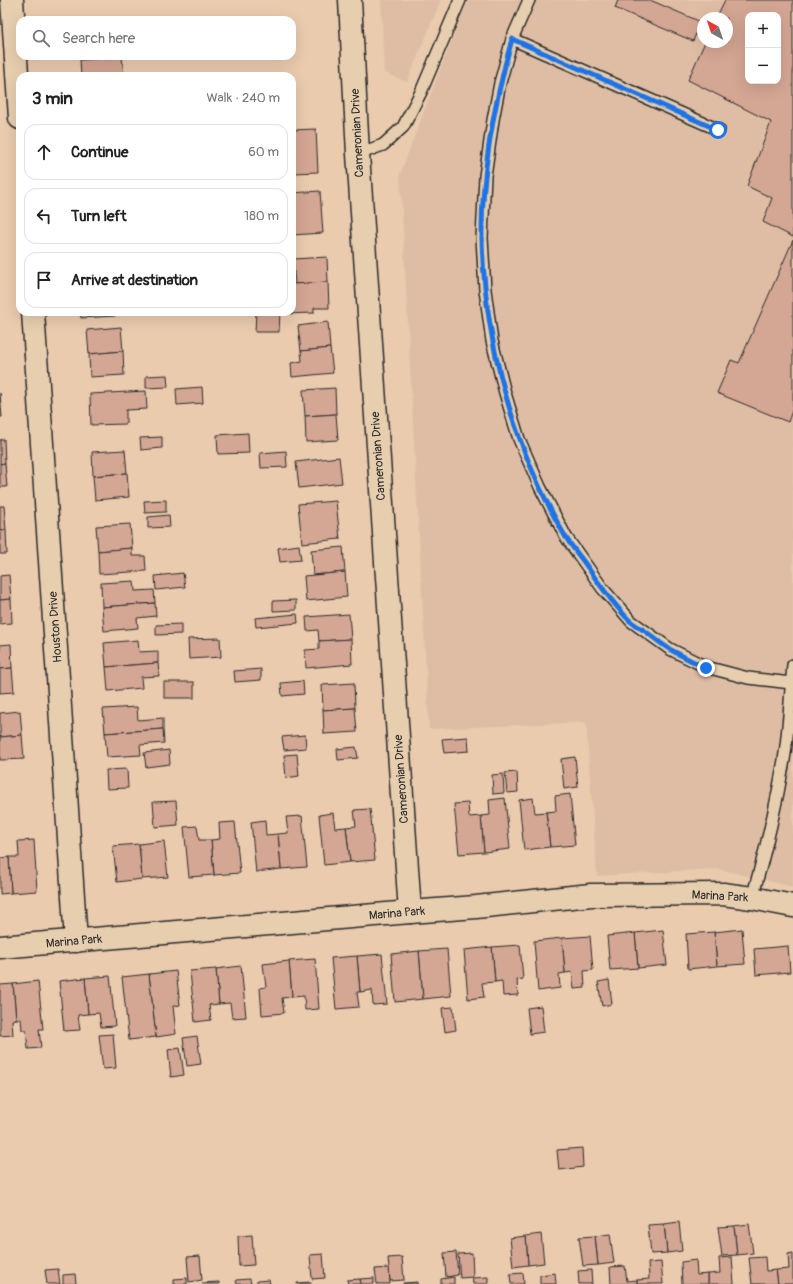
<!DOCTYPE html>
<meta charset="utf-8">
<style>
body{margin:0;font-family:Pangolin,sans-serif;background:#f2f2f2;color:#222}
.controls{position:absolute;right:12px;top:12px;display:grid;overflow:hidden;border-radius:8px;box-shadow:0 4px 16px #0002}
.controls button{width:36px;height:36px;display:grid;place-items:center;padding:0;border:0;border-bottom:1px solid #e0e0e0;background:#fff;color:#222;font:20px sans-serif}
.compass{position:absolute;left:697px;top:12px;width:36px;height:36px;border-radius:50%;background:#fff;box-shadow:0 4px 16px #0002;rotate:320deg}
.stop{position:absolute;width:12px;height:12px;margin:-9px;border:3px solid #1a73e8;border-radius:50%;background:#fff}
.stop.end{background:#1a73e8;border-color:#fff;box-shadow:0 1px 4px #0008}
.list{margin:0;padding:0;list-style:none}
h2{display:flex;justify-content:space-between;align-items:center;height:52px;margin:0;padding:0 16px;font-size:17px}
h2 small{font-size:13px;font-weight:400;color:#767676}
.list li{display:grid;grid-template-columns:26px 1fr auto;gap:12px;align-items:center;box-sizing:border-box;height:56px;margin:0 8px 8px;padding:0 8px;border:1px solid #e0e0e0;border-radius:12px}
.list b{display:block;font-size:15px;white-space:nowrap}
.list em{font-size:13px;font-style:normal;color:#767676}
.icon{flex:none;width:22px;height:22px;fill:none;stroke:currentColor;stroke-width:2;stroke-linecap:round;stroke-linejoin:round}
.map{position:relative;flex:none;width:793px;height:1284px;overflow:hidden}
.search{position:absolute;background:#fff;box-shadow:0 4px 16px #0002;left:16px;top:16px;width:280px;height:44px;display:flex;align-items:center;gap:10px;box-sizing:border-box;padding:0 14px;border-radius:12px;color:#767676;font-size:15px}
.panel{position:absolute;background:#fff;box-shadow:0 4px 16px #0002;left:16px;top:72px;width:280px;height:244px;border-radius:12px}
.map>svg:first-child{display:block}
.built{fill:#dfbda4;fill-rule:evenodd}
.building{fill:#d4a694;stroke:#2b2b2b;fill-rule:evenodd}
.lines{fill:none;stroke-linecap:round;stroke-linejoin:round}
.lane-casing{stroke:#2b2b2b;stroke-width:14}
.street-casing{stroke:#2b2b2b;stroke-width:25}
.lane{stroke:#e7ceaf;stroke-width:11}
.street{stroke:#e7ceaf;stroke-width:22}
.route{stroke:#1a73e8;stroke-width:5}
.labels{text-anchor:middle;stroke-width:3.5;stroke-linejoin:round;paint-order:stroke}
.street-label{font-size:12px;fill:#2b2b2b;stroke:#e7ceaf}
</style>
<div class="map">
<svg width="793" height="1284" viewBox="0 0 793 1284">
<rect width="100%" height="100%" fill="#eacbae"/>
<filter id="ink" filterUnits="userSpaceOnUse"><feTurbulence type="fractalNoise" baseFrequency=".025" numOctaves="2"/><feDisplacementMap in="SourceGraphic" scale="8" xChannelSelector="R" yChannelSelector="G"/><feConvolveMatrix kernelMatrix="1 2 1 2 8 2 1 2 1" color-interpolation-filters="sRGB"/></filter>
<g filter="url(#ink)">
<g class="built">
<path d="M381 0H441L407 82 384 73Z"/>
<path d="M467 0H793V887L718 869 597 876 586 722 429 729 400 174ZM748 15H778V81H748ZM703 18H727V42H703Z"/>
</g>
<g class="building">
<path d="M618 0H650L701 22 693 41 615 8Z"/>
<path d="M725 0H793V237L763 222 772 198 747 186 771 122 688 80 705 42H727V18H716ZM748 15H778V81H748Z"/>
<path d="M122 57 124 76H81L80 60Z"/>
<path d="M316 129 318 172 292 173V130Z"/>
<path d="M320 191 323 233 292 235V193Z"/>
<path d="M793 240V408L788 422 717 393 731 360 739 363Z"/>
<path d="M327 257 328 282 295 284 293 259Z"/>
<path d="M328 282 329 308H314V313L283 314V312H292V284Z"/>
<path d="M80 312H114L115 316 81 318Z"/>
<path d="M256 312H280L279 332H255Z"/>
<path d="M328 322 330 348 301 351 298 326Z"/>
<path d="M121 327 123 351 89 354 87 330Z"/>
<path d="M330 348 333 373 292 377 291 363 302 361 301 351Z"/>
<path d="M123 351 124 375 90 377 89 354Z"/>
<path d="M167 375 168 387 146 388V376Z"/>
<path d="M202 387 203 403 177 405 176 389Z"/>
<path d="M335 388 336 414 305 416 303 390Z"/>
<path d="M146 391 147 409 126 410V424L91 425 90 394Z"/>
<path d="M0 393 2 417H0Z"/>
<path d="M336 414 338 440 306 442 305 416Z"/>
<path d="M248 433 249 453 218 454 217 435Z"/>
<path d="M162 437V448L141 450 140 438Z"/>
<path d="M4 439 5 463 0 464V440Z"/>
<path d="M125 450 127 473 93 476 92 452Z"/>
<path d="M286 451 287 467 261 468 260 453Z"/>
<path d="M339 457 342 483 299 488 296 462Z"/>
<path d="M5 463 7 487H0V464Z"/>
<path d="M127 473 129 497 95 500 93 476Z"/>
<path d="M166 500V512L145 513 144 501Z"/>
<path d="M336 501 340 539 302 543 298 504Z"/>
<path d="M0 506H4L6 530H0Z"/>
<path d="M169 515 170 527 148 528V517Z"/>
<path d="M130 524 132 548 98 551 96 526Z"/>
<path d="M0 530H6L7 554H0Z"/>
<path d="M299 545 301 560 280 562 278 548Z"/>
<path d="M343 547 345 572 313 575 311 550Z"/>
<path d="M132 548V556H145L146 571 99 574 98 551Z"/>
<path d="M345 572 347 597 306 601 304 576Z"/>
<path d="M183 573 185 587 156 590 155 576Z"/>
<path d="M9 575 11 599 0 600V576Z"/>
<path d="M134 581 135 591 154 590 155 603 102 607 101 583Z"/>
<path d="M11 599 12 623 0 624V600Z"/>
<path d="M296 600V610L273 611V601Z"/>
<path d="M155 603 156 616 137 618 138 628 104 631 102 607Z"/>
<path d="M297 614 298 623 256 627 255 618Z"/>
<path d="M349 614 351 639 319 641 318 630 307 631 306 617Z"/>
<path d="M181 624V634L156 635V625Z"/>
<path d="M220 638 221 657 189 659 188 639Z"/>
<path d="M351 639 352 664 306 668 305 650 319 649V641Z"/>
<path d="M138 640 139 652 158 651V663L106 667 104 643Z"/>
<path d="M11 644 12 668 0 669V645Z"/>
<path d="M158 663 159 676 141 677 142 688 108 691 106 667Z"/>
<path d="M12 668 14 692 0 693V669Z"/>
<path d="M261 669V680L235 682 234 671Z"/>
<path d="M303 681 304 694 282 696 281 683Z"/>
<rect x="164" y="682" width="30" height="16"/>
<path d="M354 683 355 708 323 710 322 685Z"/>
<path d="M137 707 138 720 163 718V729L105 733 103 709Z"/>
<path d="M355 708 357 732 324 734 323 710Z"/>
<path d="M20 711 22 735 0 737V713Z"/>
<path d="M163 729 164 743 140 745 141 755 107 757 105 733Z"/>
<path d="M22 735 24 759 0 760V737Z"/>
<path d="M305 735 306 748 284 750 282 737Z"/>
<path d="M468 737 469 751 444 753 442 739Z"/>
<path d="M356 747 358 758 338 760 337 749Z"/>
<path d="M169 750 170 764 146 767 144 753Z"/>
<path d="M297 754 299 776 286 778 284 755Z"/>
<path d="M575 757 578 787 564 789 561 759Z"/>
<path d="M127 769 128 788 107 789 106 770Z"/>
<path d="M517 772 518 792 507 793 505 773Z"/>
<path d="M503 774 504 793 493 794 492 775Z"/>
<path d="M570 794 575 845 550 847 546 812 556 811 555 796Z"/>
<path d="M505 798 510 849 484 852 481 816 490 815 489 800Z"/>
<path d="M533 798 535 813 546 812 550 847 524 850 519 800Z"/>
<path d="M176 801 178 825 155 827 153 802Z"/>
<path d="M468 803 469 817 481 816 484 852 459 854 454 804Z"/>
<path d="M370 809 375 860 350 862 346 827 356 826 354 810Z"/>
<path d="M333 813 335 828 346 827 350 862 324 865 319 815Z"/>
<path d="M302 816 307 867 281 869 278 834 288 833 286 817Z"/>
<path d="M265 820 266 835 278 834 281 869 256 872 251 822Z"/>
<path d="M235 822 240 873 214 875 211 840 220 839 219 823Z"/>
<path d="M197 826 199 840H211L214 875 189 877 184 827Z"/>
<path d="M34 840 37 891 11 893 9 857H19L18 841Z"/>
<path d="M164 841 168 877 142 879 139 844Z"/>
<path d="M139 844 142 879 117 882 113 846Z"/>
<path d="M9 857 11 893 0 894V858Z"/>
<path d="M742 929 745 964 717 966 714 932Z"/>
<path d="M663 930 667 965 638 968 635 933Z"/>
<path d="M714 932 717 966 688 969 686 934Z"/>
<path d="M635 933 638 968 610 970 607 936Z"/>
<path d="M590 936 593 970 584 971 585 988 574 989 572 972 565 973 562 938Z"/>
<path d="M562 938 565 973 559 974 560 988 538 991 534 941Z"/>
<path d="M520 945 523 979 517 980 518 995 503 996 502 981 495 982 492 947Z"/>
<path d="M788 946 790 972 756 975 754 949Z"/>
<path d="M492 947 495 982 482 983 484 997 468 999 464 950Z"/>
<path d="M447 949 451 996 423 999 419 951Z"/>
<path d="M419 951 423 999 395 1002 391 954Z"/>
<path d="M382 954 387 1004 373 1005 372 990 360 992 357 956Z"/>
<path d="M357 956 360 992H357L359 1007 336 1009 331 958Z"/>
<path d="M315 959 319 1009 305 1010 304 996 292 997 289 961Z"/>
<path d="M289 961 292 997 282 998 284 1013 262 1015 260 988 266 987 263 964Z"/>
<path d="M241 966 246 1017 232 1018 230 1003 219 1004 216 969Z"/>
<path d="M216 969 219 1004 209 1005 211 1020 195 1022 190 971Z"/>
<path d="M176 971 180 1005 173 1006 176 1034 156 1037 149 974Z"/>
<path d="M149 974 156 1037 129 1040 122 977Z"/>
<path d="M110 976 115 1026 101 1027 99 1013 88 1014 85 978Z"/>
<path d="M85 978 88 1014 78 1015 80 1030 64 1031 59 981Z"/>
<path d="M609 980 612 1004 602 1006 598 982Z"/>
<path d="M38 981 43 1029H39L41 1048 28 1049 26 1030H22L21 1019H16L13 984Z"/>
<path d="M13 984 16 1019 12 1020 13 1035 0 1036V985Z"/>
<path d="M541 1006 544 1032 530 1034 527 1008Z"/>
<path d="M453 1007 456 1030 445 1032 442 1008Z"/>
<path d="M113 1034 116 1068 103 1069 99 1035Z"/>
<path d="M197 1036 201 1064 187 1066 183 1038Z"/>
<path d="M180 1048 184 1075 171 1077 168 1050Z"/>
<path d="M582 1148 583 1167 559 1170 557 1150Z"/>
<path d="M679 1222 682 1251 667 1253 664 1224Z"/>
<path d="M664 1224 667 1253 651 1254 648 1225Z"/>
<path d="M749 1224 753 1253 737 1255 734 1226Z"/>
<path d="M734 1226 737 1255 722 1256 718 1227Z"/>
<path d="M541 1234 544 1263 528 1265 526 1236Z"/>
<path d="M610 1234 614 1263 598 1265 595 1236Z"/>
<path d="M252 1235 254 1265 239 1266 238 1236Z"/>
<path d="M526 1236 528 1265 513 1267 510 1238Z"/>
<path d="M595 1236 598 1265 583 1266 579 1237Z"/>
<path d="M456 1252 458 1275 446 1277 444 1253Z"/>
<path d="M472 1253 473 1277 460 1278 458 1254Z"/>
<path d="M793 1253V1284H778L776 1270 789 1269 788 1254Z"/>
<path d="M323 1254 325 1278 312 1279 310 1255Z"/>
<path d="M200 1256 202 1280 189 1282 187 1257Z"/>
<path d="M402 1257 404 1280 390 1281 388 1258Z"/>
<path d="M732 1257 734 1284H708V1274L720 1273 719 1258Z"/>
<path d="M765 1257 766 1271 776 1270 778 1284H752L749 1258Z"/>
<path d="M696 1260 697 1275 708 1274V1284H682L681 1262Z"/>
<path d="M661 1262 663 1284H637V1280L649 1279 648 1263Z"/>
<path d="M625 1266 627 1281 637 1280V1284H611L610 1267Z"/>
<path d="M389 1268 390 1284H377L375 1269Z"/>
<path d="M58 1269 60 1284H47L45 1270Z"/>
<path d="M591 1270 592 1284H579L578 1271Z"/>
<path d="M523 1273 524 1284H511L510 1274Z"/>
<path d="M555 1273 556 1284H540V1275Z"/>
<path d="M75 1274 76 1284H63V1275Z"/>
<path d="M454 1277V1284H441V1279Z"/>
<path d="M488 1277V1284H473L472 1278Z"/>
<path d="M187 1278V1284H174V1279Z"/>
<path d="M374 1278V1284H361L360 1279Z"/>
<path d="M250 1279 251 1284H237L236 1280Z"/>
<path d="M360 1279 361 1284H348L347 1280Z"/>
<path d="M269 1280 270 1284H257V1281Z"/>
<path d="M219 1282V1284H202V1283Z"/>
<path d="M311 1282V1284H297V1283Z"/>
<path d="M418 1282V1284H403V1283Z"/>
</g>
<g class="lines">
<g class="lane-casing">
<g id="lane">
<path d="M529 0 512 39 500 83 493 120 485 176 482 238 485 290 492 341 505 393 519 439 540 487 566 537 603 589 631 621 670 649 706 667 748 678 791 683"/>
<path d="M512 39 719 130"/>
<path d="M358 154 383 145 403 127 421 92 460 0"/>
<path d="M752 898C765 853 776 807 784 760 789 729 790 697 793 665"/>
</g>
</g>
<g class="street-casing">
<g id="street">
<path d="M12 0 20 118"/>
<path d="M350 0 358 154 410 912"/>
<path d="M33 312 76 941"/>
<path d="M0 947 410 912 476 907 591 895 723 894 752 898 793 906"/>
</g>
</g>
<use href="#lane" class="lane"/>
<use href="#street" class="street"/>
</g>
</g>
<g class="lines" filter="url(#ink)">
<path class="route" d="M706 668C694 662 682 656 671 650 662 645 653 637 645 631 640 628 635 625 630 621 613 604 599 584 586 565 579 555 571 546 565 536 513 446 485 344 482 240 481 172 494 104 512 39L718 130"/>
</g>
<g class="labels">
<g class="street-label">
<text transform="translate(357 133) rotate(-93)" y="4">Cameronian Drive</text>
<text transform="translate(378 456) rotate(-94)" y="4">Cameronian Drive</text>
<text transform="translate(55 627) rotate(-94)" y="4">Houston Drive</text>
<text transform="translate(401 779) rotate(-94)" y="4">Cameronian Drive</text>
<text transform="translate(720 896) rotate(3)" y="4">Marina Park</text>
<text transform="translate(397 913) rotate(-5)" y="4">Marina Park</text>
<text transform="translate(74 941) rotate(-5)" y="4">Marina Park</text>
</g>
</g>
</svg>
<div class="controls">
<button>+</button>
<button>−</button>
</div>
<svg class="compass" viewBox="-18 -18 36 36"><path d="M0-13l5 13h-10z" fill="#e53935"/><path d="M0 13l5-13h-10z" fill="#767676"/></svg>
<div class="stop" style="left:718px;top:130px"></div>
<div class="stop end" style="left:706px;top:668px"></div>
<div class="search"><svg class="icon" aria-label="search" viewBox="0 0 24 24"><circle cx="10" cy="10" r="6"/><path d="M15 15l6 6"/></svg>Search here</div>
<section class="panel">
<h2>3 min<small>Walk · 240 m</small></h2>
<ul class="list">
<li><svg class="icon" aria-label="ahead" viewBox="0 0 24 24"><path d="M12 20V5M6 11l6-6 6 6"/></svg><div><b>Continue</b></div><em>60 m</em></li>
<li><svg class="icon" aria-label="left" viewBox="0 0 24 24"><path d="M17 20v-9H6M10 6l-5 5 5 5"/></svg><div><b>Turn left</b></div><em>180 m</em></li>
<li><svg class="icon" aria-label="arrive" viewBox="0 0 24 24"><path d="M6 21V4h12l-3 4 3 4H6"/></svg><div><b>Arrive at destination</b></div></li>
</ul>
</section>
</div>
